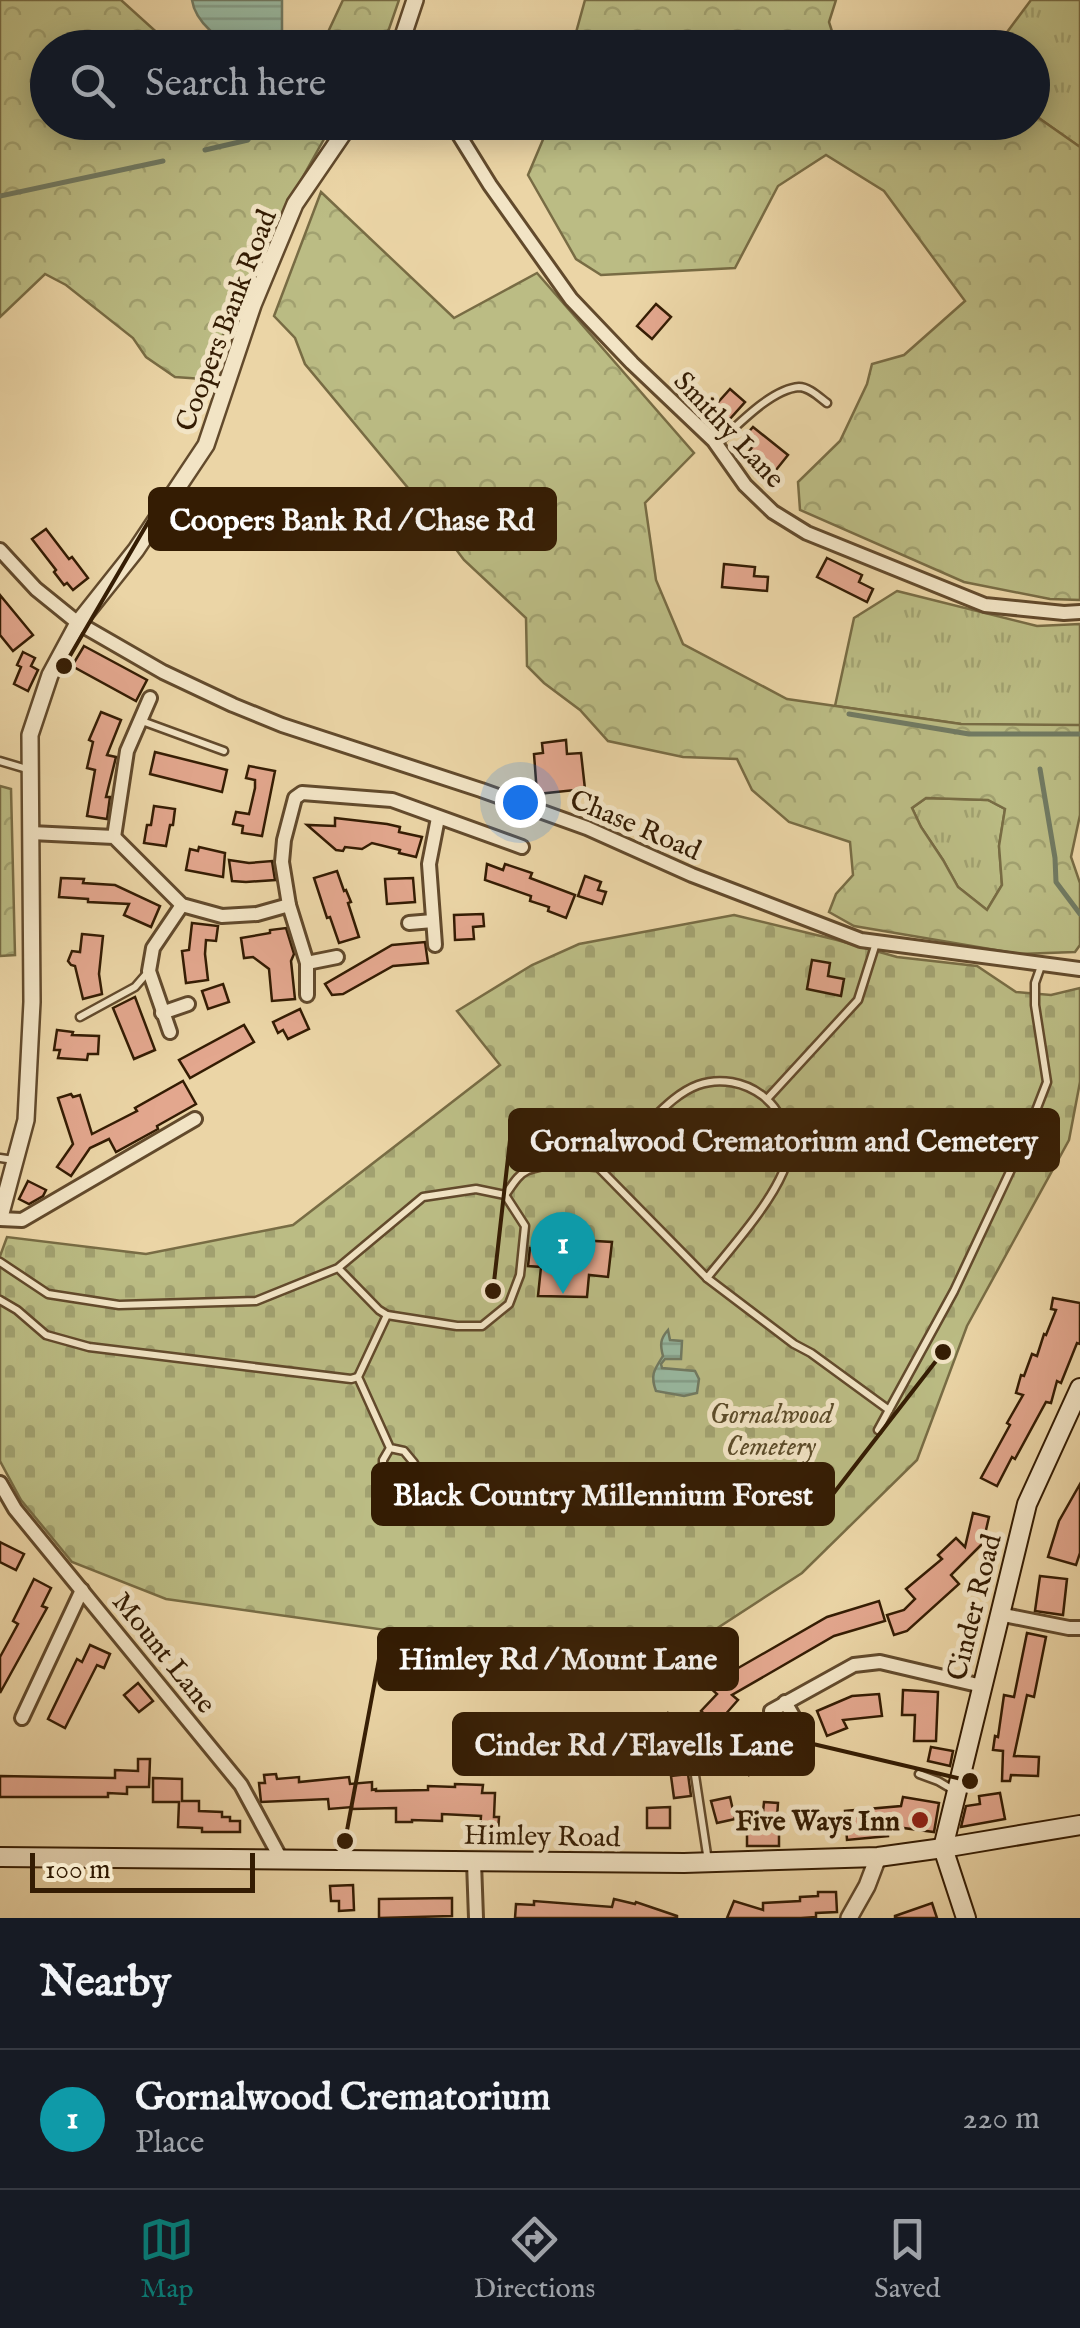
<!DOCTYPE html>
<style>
body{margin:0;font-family:"IM FELL English",serif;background:#20242c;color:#f1f3f6}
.scale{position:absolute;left:30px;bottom:25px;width:225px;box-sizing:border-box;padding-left:10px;border:5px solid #341c03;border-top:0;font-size:28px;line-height:35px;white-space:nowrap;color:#341c03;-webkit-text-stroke:8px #f2e4c5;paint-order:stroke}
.you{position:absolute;left:520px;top:802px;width:35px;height:35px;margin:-25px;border:8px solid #fff;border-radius:50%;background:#1a73e8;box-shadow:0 0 0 15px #1a73e833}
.badge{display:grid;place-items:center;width:65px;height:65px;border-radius:50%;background:#0f766e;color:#fff;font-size:32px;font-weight:700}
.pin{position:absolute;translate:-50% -82px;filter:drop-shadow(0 2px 5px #0008)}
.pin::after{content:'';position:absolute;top:52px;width:35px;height:30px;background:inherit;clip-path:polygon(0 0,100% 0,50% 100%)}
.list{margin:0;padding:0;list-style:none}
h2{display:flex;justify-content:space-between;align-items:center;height:130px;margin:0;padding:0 40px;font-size:42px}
h2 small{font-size:32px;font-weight:400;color:#9ea1a6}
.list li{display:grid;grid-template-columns:65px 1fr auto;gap:30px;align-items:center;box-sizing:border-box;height:140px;padding:0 40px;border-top:2px solid #363941}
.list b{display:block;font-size:38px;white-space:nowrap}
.list p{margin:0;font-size:32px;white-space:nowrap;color:#9ea1a6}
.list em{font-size:32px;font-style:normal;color:#9ea1a6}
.icon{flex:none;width:55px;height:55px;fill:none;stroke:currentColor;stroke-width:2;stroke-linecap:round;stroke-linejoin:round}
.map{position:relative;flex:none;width:1080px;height:1918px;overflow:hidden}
.search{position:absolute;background:#171b24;box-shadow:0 5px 25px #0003;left:30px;right:30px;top:30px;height:110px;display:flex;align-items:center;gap:25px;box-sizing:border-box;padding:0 35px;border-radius:55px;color:#9ea1a6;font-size:38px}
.sheet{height:270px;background:#171b24}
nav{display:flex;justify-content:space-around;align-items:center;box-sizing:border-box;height:140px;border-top:2px solid #363941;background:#171b24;font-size:28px;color:#9ea1a6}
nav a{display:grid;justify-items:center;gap:5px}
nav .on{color:#0f766e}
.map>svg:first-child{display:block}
.grass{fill:url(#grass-tufts);stroke:#786c44;stroke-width:2.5}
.forest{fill:url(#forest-crowns);stroke:#786c44;stroke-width:2.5;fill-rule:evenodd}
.cemetery{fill:url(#cemetery-stones);stroke:#786c44;stroke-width:2.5}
.water{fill:url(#water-rules);stroke:#717a62;stroke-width:2.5}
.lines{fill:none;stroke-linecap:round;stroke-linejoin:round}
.stream{stroke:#717a62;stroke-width:5}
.building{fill:#e3a78e;stroke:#341c03;stroke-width:2.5}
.service-casing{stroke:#624a2c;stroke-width:11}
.minor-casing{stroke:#624a2c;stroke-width:18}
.tertiary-casing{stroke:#624a2c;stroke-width:20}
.secondary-casing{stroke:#341c03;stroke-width:22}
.service{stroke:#f2e4c5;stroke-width:6}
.minor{stroke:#f2e4c5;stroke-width:12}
.tertiary{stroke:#f2e4c5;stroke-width:15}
.secondary{stroke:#f2e4c5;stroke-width:18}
.poi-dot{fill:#8f2418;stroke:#f2e4c5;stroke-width:4}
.labels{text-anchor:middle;stroke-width:10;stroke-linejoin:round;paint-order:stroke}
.street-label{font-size:28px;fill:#341c03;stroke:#f2e4c5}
.park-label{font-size:28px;font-style:italic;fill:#5c4c2a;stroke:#f2e4c5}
.poi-label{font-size:28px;font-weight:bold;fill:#341c03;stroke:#f2e4c5;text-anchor:end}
.leader{fill:none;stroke:#341c03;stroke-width:4}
.callout-dot{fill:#341c03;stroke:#f2e4c5;stroke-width:4}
.callout{fill:#341c03;stroke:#341c03;stroke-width:4}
.callout-label{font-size:30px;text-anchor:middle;font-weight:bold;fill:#fff}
</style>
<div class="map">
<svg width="1080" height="1918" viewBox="0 0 1080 1918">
<defs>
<pattern id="grass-tufts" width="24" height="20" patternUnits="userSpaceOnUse" patternTransform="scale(2.5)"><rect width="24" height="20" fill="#bbbc84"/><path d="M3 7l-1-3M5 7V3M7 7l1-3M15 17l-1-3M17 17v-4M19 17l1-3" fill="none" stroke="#a1a170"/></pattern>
<pattern id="forest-crowns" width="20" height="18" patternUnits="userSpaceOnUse" patternTransform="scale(2.5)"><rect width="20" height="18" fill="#bbbc84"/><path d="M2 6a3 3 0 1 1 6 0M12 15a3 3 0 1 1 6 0" fill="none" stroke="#a1a170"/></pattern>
<pattern id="cemetery-stones" width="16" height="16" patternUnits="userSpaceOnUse" patternTransform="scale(2.5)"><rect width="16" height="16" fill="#bbbc84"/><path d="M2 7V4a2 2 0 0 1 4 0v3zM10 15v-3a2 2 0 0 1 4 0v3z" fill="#a1a170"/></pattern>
<pattern id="water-rules" width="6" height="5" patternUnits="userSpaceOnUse" patternTransform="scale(2.5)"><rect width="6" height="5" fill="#99b9a1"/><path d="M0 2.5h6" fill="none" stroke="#849e89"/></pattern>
</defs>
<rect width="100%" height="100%" fill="#ebd5a6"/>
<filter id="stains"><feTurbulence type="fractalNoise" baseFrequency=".002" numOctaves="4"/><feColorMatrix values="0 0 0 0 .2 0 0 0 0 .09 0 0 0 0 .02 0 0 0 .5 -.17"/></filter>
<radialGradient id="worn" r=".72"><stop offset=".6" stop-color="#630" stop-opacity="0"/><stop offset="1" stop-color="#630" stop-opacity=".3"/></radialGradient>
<g class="grass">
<path d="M1031 0H1080V147L1033 114 1032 48 996 47Z"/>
<path d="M897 591 1037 626 1080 624V726L961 724 835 706 854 618Z"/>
<path d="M926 798 988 800 1005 809 999 846 1002 885 987 910 958 887 943 860 921 827 912 808Z"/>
</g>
<g class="forest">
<path d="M0 0H121L173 47 48 48V122L333 123 258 257 203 379 175 377 146 357 133 338 66 285 45 274 0 317Z"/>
<path d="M343 0H399L389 29 378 47H321Z"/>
<path d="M585 0H836L829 22 837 47H572Z"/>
<path d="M1033 114 1080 147V600L1050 599 964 582 800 510 798 482 840 441 867 384 872 364 904 355 965 301 884 191 826 155 778 186 735 268 601 275 576 259 528 175 550 123 1032 122Z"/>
<path d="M321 192 454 318 537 273 694 453 645 503 656 580 683 644 787 699 961 724 1080 725V815L1071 857 1080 883V945L1075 952 1019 954 854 926 829 912 836 894 853 875 850 842 789 822 752 790 737 759 683 757 608 741 580 710 544 683 527 666 526 618 464 560 428 512 305 364 295 338 274 316ZM926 798 988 800 1005 809 999 846 1002 885 987 910 958 887 943 860 921 827 912 808Z"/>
<path d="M0 786 11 789 15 955 0 956Z"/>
</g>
<path class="cemetery" d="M734 915 837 940 897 957 977 966 1016 992 1051 995 1080 988V1082L1069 1140 967 1326 917 1460 802 1573 656 1668 166 1599 72 1562 21 1500 0 1461V1256L7 1237 146 1254 293 1225 500 1065 457 1011 532 965 579 944Z"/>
<g class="water">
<path d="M192 0H282V30L267 47C259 47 250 49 243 48 221 45 195 21 192 0Z"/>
<path d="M668 1330 670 1340 682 1341 681 1359H665L661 1364 662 1368 695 1371 699 1379 697 1393 684 1396 656 1391C650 1375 654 1370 663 1356 660 1345 660 1339 668 1330Z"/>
</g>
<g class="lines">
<g class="stream">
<path d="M205 150 248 140 251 134 248 122"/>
<path d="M0 196 163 161"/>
<path d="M849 714 969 734H1080"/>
<path d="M1040 769 1055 858 1056 882 1080 914"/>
</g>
</g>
<g class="building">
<path d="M656 304 671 317 652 339 637 326Z"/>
<path d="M730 389 745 402 720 430 705 417Z"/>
<path d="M753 427 788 455 772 475 747 454 753 446 743 438Z"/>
<path d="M46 529 69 559 72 557 88 578 73 590 67 583 64 585 54 572 56 570 32 539Z"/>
<path d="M827 558 862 575 859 582 873 589 867 602 817 577Z"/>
<path d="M724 564 755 567 754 576 768 577 767 591 722 587Z"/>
<path d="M0 595 33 635 13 651 0 635Z"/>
<path d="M84 646 147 680 136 701 72 666Z"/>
<path d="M23 652 35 658 31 666 38 670 28 691 14 684 21 667 17 665Z"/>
<path d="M101 712 121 720 107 755 116 757 106 797H110L107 819 87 816 95 770 87 768 93 742 89 740Z"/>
<path d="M566 740 567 754 581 753 585 789 537 794 534 754 543 753 542 743Z"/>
<path d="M155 752 227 770 222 792 150 774Z"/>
<path d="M249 766 275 771 262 836 242 833 243 826 233 824 236 812 249 814 255 788V780L246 778Z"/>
<path d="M154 806 175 809 173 825H170L166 846 144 843 147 825H151Z"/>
<path d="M335 818 387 824 400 827 399 832 422 837 416 857 399 853 400 850 372 843 362 849 345 847 343 851 336 850 307 825 335 826Z"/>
<path d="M199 847 225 853 223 877 186 870 190 849 198 851Z"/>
<path d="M229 860 249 863 272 861 275 880 246 882 232 881Z"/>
<path d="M487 864 503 870 505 864 532 873 530 878 575 895 566 918 548 911 549 907 530 901 531 896 485 880Z"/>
<path d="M337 871 344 891 346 890 351 902 348 903 359 937 339 943 330 917 327 918 314 878Z"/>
<path d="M585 876 601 882 598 890 606 892 602 904 578 896Z"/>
<path d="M61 878 84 879 83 883 115 885 160 906 151 927 124 915 129 904 88 902V899L59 897Z"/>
<path d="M413 878 415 902 387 904 385 879Z"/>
<path d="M483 914 484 926 473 927 474 939 455 940 454 915Z"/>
<path d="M192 923 218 926 216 941 206 940 205 954 208 980 186 983 182 951 189 950Z"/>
<path d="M286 928 294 954 291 961 295 999 272 1001 269 969 253 957 244 958 241 938 270 933V930Z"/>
<path d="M82 934 103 936 99 974 102 994 83 999 75 966 71 965 68 961 72 951 80 952Z"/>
<path d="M425 942 428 963 393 966 343 994 332 995 325 984 392 945Z"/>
<path d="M812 960 830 963 828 976 844 979 841 996 807 989Z"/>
<path d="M223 984 229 1002 208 1009 202 991Z"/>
<path d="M135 997 155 1050 134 1059 113 1008Z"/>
<path d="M300 1009 309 1029 288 1039 283 1030 278 1033 273 1022Z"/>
<path d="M244 1025 254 1042 190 1078 179 1060Z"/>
<path d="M57 1030 73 1032 72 1035 99 1036 98 1054H88L87 1060 58 1058 60 1050H54Z"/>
<path d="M183 1081 196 1104 157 1126 158 1129 116 1152 109 1139 90 1148 71 1176 57 1167 73 1144 58 1098 71 1094 73 1097 80 1095 92 1134 137 1111 135 1108Z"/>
<path d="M28 1181 46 1190 43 1196 29 1204 19 1199Z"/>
<path d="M542 1238 612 1242 608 1277 589 1275 587 1297 538 1296 541 1267 528 1266 530 1248H541Z"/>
<path d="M1053 1298 1080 1303V1344L1077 1343 1061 1383 1057 1381 1051 1403 1046 1402 1015 1459 1012 1457 997 1486 981 1478 1010 1425 1007 1423 1023 1395 1016 1393 1021 1375 1024 1376 1032 1354 1037 1356 1044 1334 1046 1335 1056 1310 1051 1309Z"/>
<path d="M1080 1484V1553L1076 1565 1048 1557 1059 1521Z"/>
<path d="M973 1513 989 1517 983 1543 951 1575 959 1584 907 1631 894 1635 887 1615 904 1610 915 1599 906 1589 942 1559 938 1555 956 1538 965 1547Z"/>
<path d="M0 1542 24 1554 16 1570 0 1562Z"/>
<path d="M1040 1576 1067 1579 1063 1615 1035 1611Z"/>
<path d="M34 1579 51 1588 42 1606 47 1608 0 1693V1657L18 1624 13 1621Z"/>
<path d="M879 1601 885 1621 834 1636 732 1695 738 1700 716 1725 701 1711 717 1694 708 1686 722 1671 726 1675 827 1617Z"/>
<path d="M1027 1633 1046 1637 1034 1697 1027 1695 1014 1756 1039 1757 1038 1776 1011 1775 1010 1781H1002L1003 1751 993 1750 995 1736 998 1737 1004 1695 1014 1697Z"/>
<path d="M90 1645 110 1654 104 1668 97 1665 65 1728 48 1719 77 1659 82 1662Z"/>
<path d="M138 1683 153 1701 139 1712 124 1695Z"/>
<path d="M903 1690 938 1692 936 1741H914L915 1715H902Z"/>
<path d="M879 1694 882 1716 843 1720 847 1728 827 1736 817 1711 852 1696Z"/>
<path d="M668 1713 684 1724 674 1738 662 1735 656 1730Z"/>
<path d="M765 1747 773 1762 749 1775 741 1760Z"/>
<path d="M931 1747 953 1751 950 1766 928 1761Z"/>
<path d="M138 1759H150L149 1787H127V1794L108 1793V1797H0V1776L115 1778V1770L138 1771Z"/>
<path d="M276 1774 277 1779 299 1777V1782L349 1777 350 1784 372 1782V1790L376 1789V1791L428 1790V1786L455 1787V1784L483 1785 482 1793H495L494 1817H499L498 1832 480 1831 481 1816 442 1814V1821L412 1820V1822H396V1808L352 1809V1807L329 1809 328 1799 261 1802 259 1783H265L264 1775Z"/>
<path d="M688 1774 691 1796 674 1798 671 1776Z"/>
<path d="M153 1778 182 1779V1801H199V1811L222 1812V1817H230V1821H240V1832H202V1828L178 1827 179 1802H153Z"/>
<path d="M1000 1793 1005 1819 961 1827 966 1806 980 1804 979 1796Z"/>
<path d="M730 1797 735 1819 717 1823 711 1801Z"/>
<path d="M903 1797 939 1803 934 1832 888 1826V1836L847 1840 845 1811 901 1806Z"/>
<path d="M764 1802 778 1803 776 1832H779V1846H747V1832H761Z"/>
<path d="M670 1807V1828H647V1808Z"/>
<path d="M353 1885 354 1910 339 1911V1901H331L330 1886Z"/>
<path d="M818 1892H836L837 1912 816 1913V1917L801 1918H727L734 1901 763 1910V1903L800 1901V1897L818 1896Z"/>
<path d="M452 1898V1916L379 1918V1899Z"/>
<path d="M614 1899 635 1904 636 1902 677 1916V1918H515L516 1904 534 1905V1901L612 1907Z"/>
<path d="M932 1903 937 1918H895V1916Z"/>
</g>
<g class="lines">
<g class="service-casing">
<g id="service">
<path d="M717 444C737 426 771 389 799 387 809 387 819 397 827 403"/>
<path d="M142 721 224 751"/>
<path d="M0 761 30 770"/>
<path d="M80 1017 135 987 148 972"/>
<path d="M767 1099 858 1000 876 943"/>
<path d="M0 1158 14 1160"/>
<path d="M505 1195C512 1186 517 1175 528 1170 549 1162 577 1166 598 1167 610 1157 621 1147 633 1137 653 1120 673 1094 698 1085 720 1077 745 1082 763 1096 785 1113 794 1147 783 1172 768 1207 731 1248 707 1278L598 1167"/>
<path d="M0 1262 48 1294 119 1305 256 1301 338 1268 423 1197 476 1189 505 1195 525 1226 520 1275 509 1304 482 1326H457L387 1315 379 1310 338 1268"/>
<path d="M707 1278 794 1344 811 1353 889 1410"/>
<path d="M0 1300 17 1310 46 1335 89 1347 351 1379 358 1377"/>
<path d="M387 1315 358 1377 390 1448 404 1451 414 1463 413 1469 403 1477 389 1475 383 1471V1460L390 1448"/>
<path d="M878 1430 954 1291 1023 1144 1047 1082 1035 1005V983L1041 966"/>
<path d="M665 1741 685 1751 693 1762 708 1861"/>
<path d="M919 1774 938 1781 955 1791"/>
</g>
</g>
<g class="minor-casing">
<g id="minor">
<path d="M451 122 490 185 571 299 632 363 714 441 745 485 773 512 807 533 985 605 1064 613 1080 612"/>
<path d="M0 550 36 589 78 623 163 672 233 705 282 725 481 790 587 828 692 875 861 940 1080 969"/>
<path d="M31 833 114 837 182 905 222 916 257 914 289 905"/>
<path d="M114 837 127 751 150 698"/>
<path d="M409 923 433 921"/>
<path d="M435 945 429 864 438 818"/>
<path d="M307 963 337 957"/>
<path d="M307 995V963L289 905 282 862 284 840 295 798 302 793 392 800 522 847"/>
<path d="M162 1013 188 1004"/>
<path d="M170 1032 149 971 153 948 182 905"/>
<path d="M0 1219 22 1220 195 1119"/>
<path d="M0 1483 15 1509 241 1785 281 1859"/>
<path d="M999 1614 1069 1628H1080"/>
<path d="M785 1702 797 1723"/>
<path d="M771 1711 854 1665 880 1662 982 1686"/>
<path d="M22 1718 82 1590"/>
<path d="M474 1862 476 1918"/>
</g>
</g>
<g class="tertiary-casing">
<g id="tertiary">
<path d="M399 48 415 0"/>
<path d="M0 1217 26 1120 32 1002 30 735 50 675 78 623 136 550 206 445 253 305 295 204 351 122"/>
<path d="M849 1918 867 1886 878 1857"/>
</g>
</g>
<g class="secondary-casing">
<g id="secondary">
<path d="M943 1848 1027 1504 1080 1388"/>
<path d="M943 1848 966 1918"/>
<path d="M0 1857 684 1863 878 1857 943 1848 1080 1825"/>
</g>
</g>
<use href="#service" class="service"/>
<use href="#minor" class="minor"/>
<use href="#tertiary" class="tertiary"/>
<use href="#secondary" class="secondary"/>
</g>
<circle class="poi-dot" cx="920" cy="1820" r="10"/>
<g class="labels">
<g class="street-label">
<text transform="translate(225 320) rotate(-69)" y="10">Coopers Bank Road</text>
<text transform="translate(730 429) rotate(47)" y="10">Smithy Lane</text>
<text transform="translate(636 824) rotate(23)" y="10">Chase Road</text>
<text transform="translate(973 1607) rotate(-76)" y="10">Cinder Road</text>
<text transform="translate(165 1652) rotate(51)" y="10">Mount Lane</text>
<text transform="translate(542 1835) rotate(1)" y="10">Himley Road</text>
</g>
<g class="park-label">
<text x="771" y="1423">Gornalwood<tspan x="771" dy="32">Cemetery</tspan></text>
</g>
<g class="poi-label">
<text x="900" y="1830">Five Ways Inn</text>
</g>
</g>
<path class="leader" d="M64 666L150 519M493 1291L510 1140M943 1352L833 1494M345 1841L379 1659M970 1781L813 1744"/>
<g class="callout-dot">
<circle cx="64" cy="666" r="10"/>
<circle cx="493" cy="1291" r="10"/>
<circle cx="943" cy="1352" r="10"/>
<circle cx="345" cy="1841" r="10"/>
<circle cx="970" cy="1781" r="10"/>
</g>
<g class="callout">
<rect x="150" y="489" width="405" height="60" rx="10"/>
<rect x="510" y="1110" width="548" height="60" rx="10"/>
<rect x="373" y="1464" width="460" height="60" rx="10"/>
<rect x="379" y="1629" width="358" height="60" rx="10"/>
<rect x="454" y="1714" width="359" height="60" rx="10"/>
</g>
<g class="callout-label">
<text x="352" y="530">Coopers Bank Rd / Chase Rd</text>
<text x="784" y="1151">Gornalwood Crematorium and Cemetery</text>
<text x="603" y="1505">Black Country Millennium Forest</text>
<text x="558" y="1669">Himley Rd / Mount Lane</text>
<text x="634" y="1755">Cinder Rd / Flavells Lane</text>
</g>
<rect width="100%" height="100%" filter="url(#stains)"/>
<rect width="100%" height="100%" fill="url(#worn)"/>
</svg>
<div class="scale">100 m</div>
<div class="you"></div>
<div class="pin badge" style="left:563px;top:1294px;background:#0f9aa8">1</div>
<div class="search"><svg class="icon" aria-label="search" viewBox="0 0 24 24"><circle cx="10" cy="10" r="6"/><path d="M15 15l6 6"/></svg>Search here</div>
</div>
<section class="sheet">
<h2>Nearby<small></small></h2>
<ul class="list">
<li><span class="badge" style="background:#0f9aa8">1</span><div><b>Gornalwood Crematorium</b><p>Place</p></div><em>220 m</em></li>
</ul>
</section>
<nav>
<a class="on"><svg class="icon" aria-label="map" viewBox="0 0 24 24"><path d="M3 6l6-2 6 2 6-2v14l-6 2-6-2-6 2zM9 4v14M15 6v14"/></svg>Map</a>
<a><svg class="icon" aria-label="directions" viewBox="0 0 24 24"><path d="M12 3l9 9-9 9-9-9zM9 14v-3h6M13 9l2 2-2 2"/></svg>Directions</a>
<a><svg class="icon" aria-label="saved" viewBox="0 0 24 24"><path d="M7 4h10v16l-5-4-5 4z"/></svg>Saved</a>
</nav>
